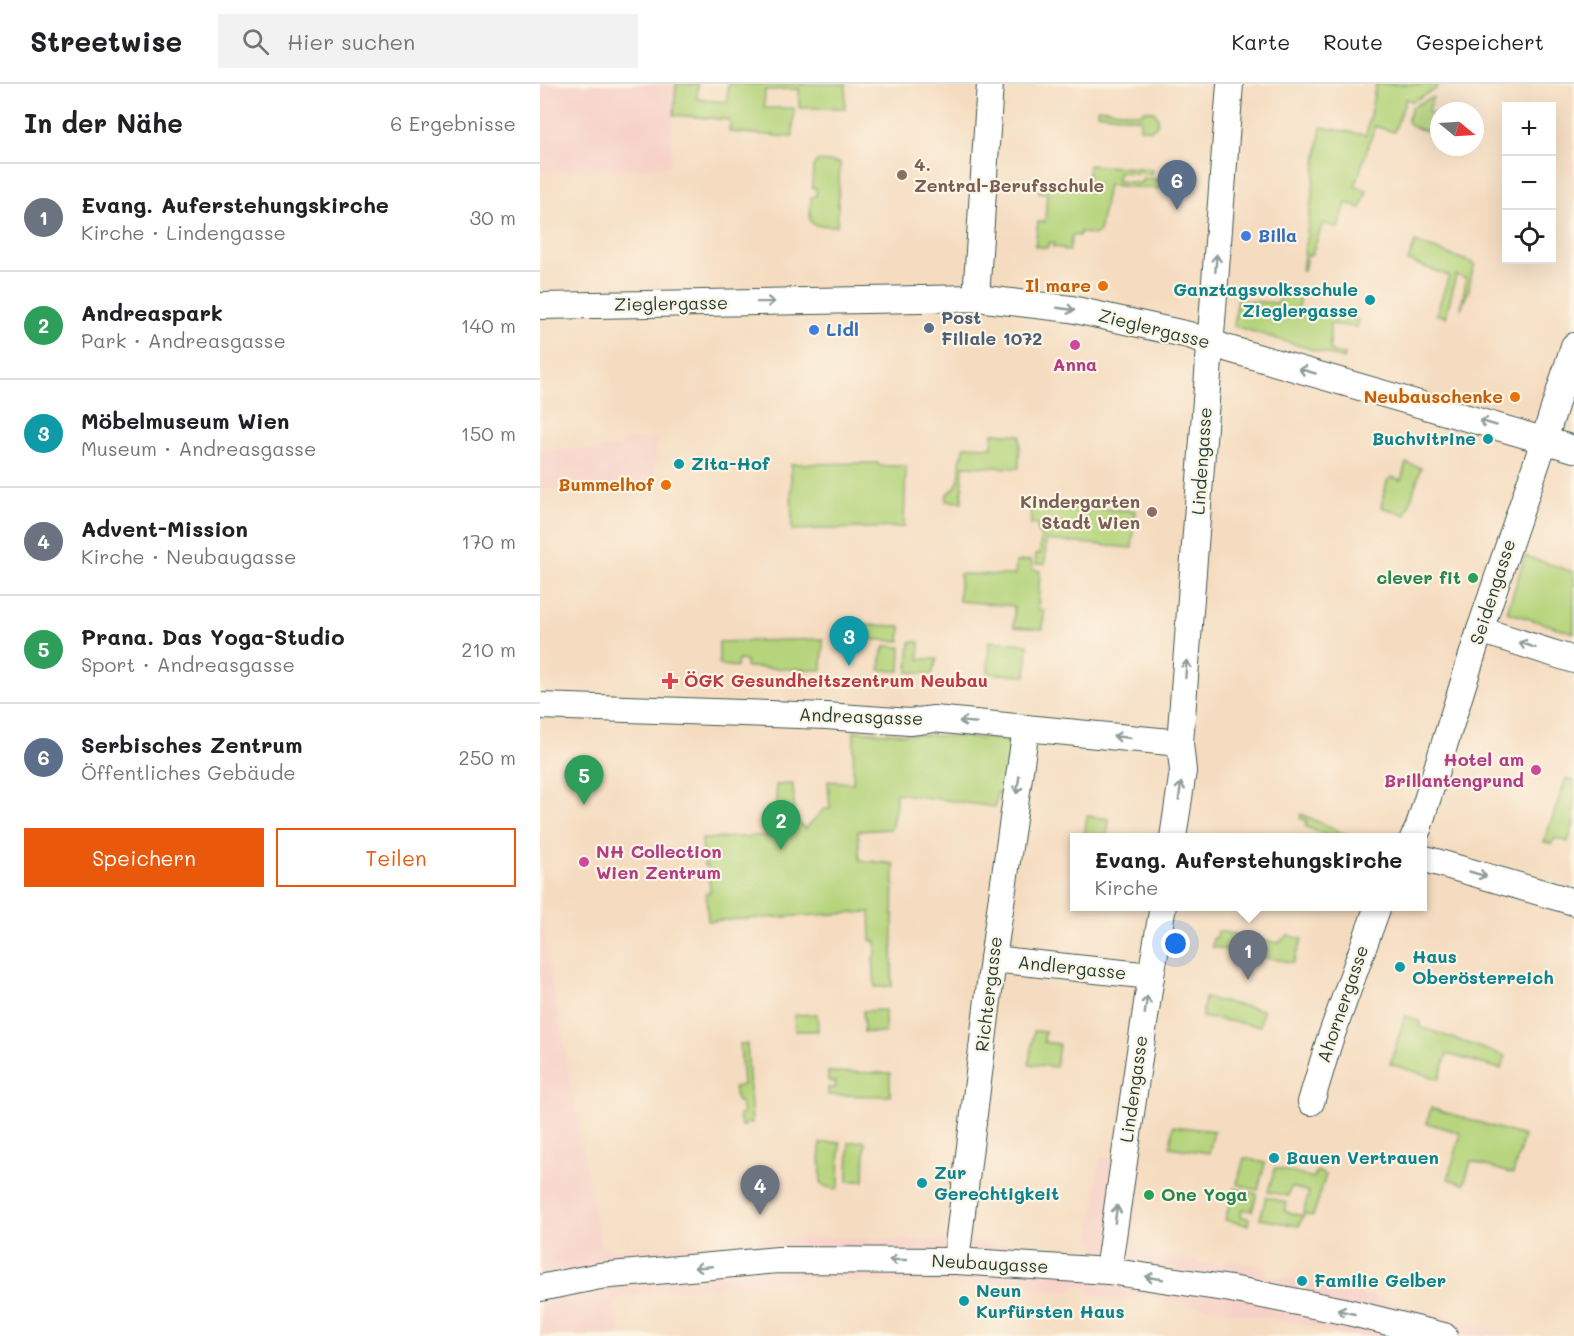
<!DOCTYPE html>
<html lang="de">
<meta charset="utf-8">
<style>
body{margin:0;font-family:Mali,sans-serif;background:#f2f2f2;color:#202124}
.controls{position:absolute;right:18px;top:18px;display:grid;overflow:hidden;border-radius:0px;box-shadow:0 6px 24px #0002}
.controls button{width:54px;height:54px;display:grid;place-items:center;padding:0;border:0;border-bottom:2px solid #e0e0e0;background:#fff;color:#202124;font:30px sans-serif}
.compass{position:absolute;left:890px;top:18px;width:54px;height:54px;border-radius:50%;background:#fff;box-shadow:0 6px 24px #0002;rotate:108deg}
.you{position:absolute;left:636px;top:860px;width:21px;height:21px;margin:-15px;border:4px solid #fff;border-radius:50%;background:#1a73e8;box-shadow:0 0 0 9px #1a73e833}
.badge{display:grid;place-items:center;width:39px;height:39px;border-radius:50%;background:#ea580c;color:#fff;font-size:20px;font-weight:700}
.pin{position:absolute;translate:-50% -50px;filter:drop-shadow(0 2px 3px #0008)}
.pin::after{content:'';position:absolute;top:32px;width:21px;height:18px;background:inherit;clip-path:polygon(0 0,100% 0,50% 100%)}
.popup{position:absolute;left:530px;top:749px;width:357px;height:78px;box-sizing:border-box;display:grid;place-content:center;border-radius:0px;background:#fff;filter:drop-shadow(0 2px 4px #0005);font-size:20px;white-space:nowrap;color:#757577}
.popup b{font-size:22px;color:#202124}
.popup::after{content:'';position:absolute;left:50%;top:100%;margin-left:-12px;border:12px solid transparent;border-top-color:#fff}
.list{margin:0;padding:0;list-style:none}
h2{display:flex;justify-content:space-between;align-items:center;height:78px;margin:0;padding:0 24px;font-size:26px}
h2 small{font-size:20px;font-weight:400;color:#757577}
.list li{display:grid;grid-template-columns:39px 1fr auto;gap:18px;align-items:center;box-sizing:border-box;height:108px;padding:0 24px;border-top:2px solid #e0e0e0}
.list b{display:block;font-size:22px;white-space:nowrap}
.list p{margin:0;font-size:20px;white-space:nowrap;color:#757577}
.list em{font-size:20px;font-style:normal;color:#757577}
.actions{display:flex;gap:12px;padding:18px 24px}
.actions a{flex:1;padding:14px 0;border:2px solid #ea580c;border-radius:0px;text-align:center;font-size:21px;color:#ea580c}
.actions .main{background:#ea580c;color:#fff}
.icon{flex:none;width:33px;height:33px;fill:none;stroke:currentColor;stroke-width:2;stroke-linecap:round;stroke-linejoin:round}
.map{position:relative;flex:none;width:1034px;height:1252px;overflow:hidden}
header{display:flex;align-items:center;gap:36px;box-sizing:border-box;height:84px;padding:0 30px;background:#fff;border-bottom:2px solid #e0e0e0}
header strong{font-size:28px}
nav{display:flex;gap:33px;margin-inline-start:auto;font-size:21px}
.search{width:420px;height:54px;background:#f2f2f2;display:flex;align-items:center;gap:15px;box-sizing:border-box;padding:0 21px;border-radius:0px;color:#757577;font-size:22px}
main{display:flex}
aside{flex:1;background:#fff}
.map>svg:first-child{display:block}
.built{fill:#f7d1c7}
.green{fill:#b5d47b;stroke:#6a8858;stroke-width:1.5}
.lines{fill:none;stroke-linecap:round;stroke-linejoin:round}
.minor-casing{stroke:#3f5549;stroke-width:28}
.minor{stroke:#fff;stroke-width:26}
.oneway{stroke:#8f9e9a}
.education-dot{fill:#8d6e63;stroke:#fcf5e5;stroke-width:2}
.shop-dot{fill:#3f7fe0;stroke:#fcf5e5;stroke-width:2}
.food-dot{fill:#e8710a;stroke:#fcf5e5;stroke-width:2}
.culture-dot{fill:#0f9aa8;stroke:#fcf5e5;stroke-width:2}
.service-dot{fill:#5c6f8a;stroke:#fcf5e5;stroke-width:2}
.hotel-dot{fill:#d1479c;stroke:#fcf5e5;stroke-width:2}
.leisure-dot{fill:#2e9e5b;stroke:#fcf5e5;stroke-width:2}
.health-dot{fill:#e0444e;stroke:#fcf5e5;stroke-width:2}
.labels{text-anchor:middle;stroke-width:4.5;stroke-linejoin:round;paint-order:stroke}
.education-label{font-size:18px;font-weight:bold;fill:#785e54;stroke:#fcf5e5;text-anchor:start}
.shop-label{font-size:18px;font-weight:bold;fill:#366cbe;stroke:#fcf5e5;text-anchor:start}
.food-label{font-size:18px;font-weight:bold;fill:#c56008;stroke:#fcf5e5;text-anchor:end}
.culture-label{font-size:18px;font-weight:bold;fill:#0d838f;stroke:#fcf5e5;text-anchor:start}
.street-label{font-size:18px;fill:#1f3d34;stroke:#fcf5e5}
.service-label{font-size:18px;font-weight:bold;fill:#4e5e75;stroke:#fcf5e5;text-anchor:start}
.hotel-label{font-size:18px;font-weight:bold;fill:#b23c85;stroke:#fcf5e5}
.leisure-label{font-size:18px;font-weight:bold;fill:#27864d;stroke:#fcf5e5;text-anchor:end}
.health-label{font-size:18px;font-weight:bold;fill:#be3a42;stroke:#fcf5e5;text-anchor:start}
</style>
<header>
<strong>Streetwise</strong>
<div class="search"><svg class="icon" aria-label="search" viewBox="0 0 24 24"><circle cx="10" cy="10" r="6"/><path d="M15 15l6 6"/></svg>Hier suchen</div>
<nav><a>Karte</a><a>Route</a><a>Gespeichert</a></nav>
</header>
<main>
<aside>
<h2>In der Nähe<small>6 Ergebnisse</small></h2>
<ul class="list">
<li><span class="badge" style="background:#6b7280">1</span><div><b>Evang. Auferstehungskirche</b><p>Kirche · Lindengasse</p></div><em>30 m</em></li>
<li><span class="badge" style="background:#2e9e5b">2</span><div><b>Andreaspark</b><p>Park · Andreasgasse</p></div><em>140 m</em></li>
<li><span class="badge" style="background:#0f9aa8">3</span><div><b>Möbelmuseum Wien</b><p>Museum · Andreasgasse</p></div><em>150 m</em></li>
<li><span class="badge" style="background:#6b7280">4</span><div><b>Advent-Mission</b><p>Kirche · Neubaugasse</p></div><em>170 m</em></li>
<li><span class="badge" style="background:#2e9e5b">5</span><div><b>Prana. Das Yoga-Studio</b><p>Sport · Andreasgasse</p></div><em>210 m</em></li>
<li><span class="badge" style="background:#5c6f8a">6</span><div><b>Serbisches Zentrum</b><p>Öffentliches Gebäude</p></div><em>250 m</em></li>
</ul>
<div class="actions"><a class="main">Speichern</a><a>Teilen</a></div>
</aside>
<div class="map">
<svg width="1034" height="1252" viewBox="0 0 1034 1252">
<rect width="100%" height="100%" fill="#fcf5e5"/>
<filter id="ink" filterUnits="userSpaceOnUse"><feTurbulence type="fractalNoise" baseFrequency=".0167" numOctaves="2"/><feDisplacementMap in="SourceGraphic" scale="12" xChannelSelector="R" yChannelSelector="G"/><feConvolveMatrix kernelMatrix="1 2 1 2 8 2 1 2 1" color-interpolation-filters="sRGB"/></filter>
<filter id="wash" filterUnits="userSpaceOnUse"><feTurbulence type="fractalNoise" baseFrequency=".008" numOctaves="4" result="noise"/><feDisplacementMap in="SourceGraphic" scale="24" xChannelSelector="R" yChannelSelector="G"/><feGaussianBlur stdDeviation="1.35" result="paint"/><feColorMatrix in="noise" values="0 0 0 0 0 0 0 0 0 0 0 0 0 0 0 0 0 1.4 0 .05"/><feComposite in="paint" operator="in"/></filter>
<g filter="url(#wash)">
<rect width="100%" height="100%" fill="#f5dcc0"/>
<g class="built">
<path d="M0 0H136L130 83 0 88Z"/>
<path d="M116 354 115 410 85 411 79 404 0 405V366L79 364 84 356Z"/>
<path d="M0 818 3 846 60 1159 63 1163 68 1165 73 1166 212 1155 259 1153 398 1156 539 1165 543 1168 547 1169H551L554 1165 555 1160 553 1157 550 1155 560 1073 604 1078 593 1159 600 1168 683 1182 685 1176 728 1183 727 1190 792 1202 981 1252H809L763 1240 593 1211 586 1217 550 1211 547 1203 539 1200 534 1207 403 1199 312 1197 311 1194 264 1193V1197L128 1206 79 1213 73 1223 81 1252H0Z"/>
</g>
<g class="green">
<path d="M136 0H158L157 15 187 18 188 0H306L305 24H259V5L225 6 224 24H254L253 53 189 48 190 36 134 31Z"/>
<path d="M836 0H897L896 5 873 17 866 15 854 48 835 42 815 102 827 106 821 124 806 119 798 144 783 139 771 172 767 171 764 187H762L781 43 826 51Z"/>
<path d="M893 13 888 28 899 32V44L897 50 873 43 867 37 872 23Z"/>
<path d="M558 24 602 30 603 26 613 27 618 33 617 41 611 46 600 44 601 35 557 29Z"/>
<path d="M277 77 300 79 297 142 274 141 270 136 271 113 276 112V104H272L273 82Z"/>
<path d="M549 81 612 85 611 90 578 88 577 97 601 99 603 94 620 96 619 105 568 101 559 148 554 151 540 148 539 152 532 151 529 167 524 166V164L513 163 514 159H509L507 164 495 162 498 138H505L507 109 499 108 500 96 547 100Z"/>
<path d="M875 158 935 180 931 192 929 205 921 225 926 197 925 194 916 191 906 233 896 230 909 192 868 177Z"/>
<path d="M740 203 760 205 758 227 819 236 817 243 790 240V266L805 271 804 275 694 242 697 216 738 219Z"/>
<path d="M453 349 480 351 479 384 423 382 422 418 406 417 407 410C422 402 420 388 420 372H423L424 362 452 363Z"/>
<path d="M338 379 339 382H366L364 443 252 446 251 380Z"/>
<path d="M866 379 881 384 866 431 841 423 847 397 852 393 861 396Z"/>
<path d="M490 423H539L595 427 592 464 506 456 505 480H496L495 471 500 470 501 450H498L497 440 491 441Z"/>
<path d="M985 472 1034 488V549L967 528Z"/>
<path d="M491 476 493 486 500 487 498 525 504 527 503 545 474 543V522L419 517 420 490 475 491 476 478Z"/>
<path d="M327 541 361 542 360 557 321 555Z"/>
<path d="M283 555 282 586 206 583V577L198 576 197 583 179 581V558Z"/>
<path d="M449 557 488 560 486 592 448 589Z"/>
<path d="M370 558H380L379 575H397L392 590 368 588Z"/>
<path d="M345 562 361 563 360 587 340 586 342 566H345Z"/>
<path d="M314 647 472 656 465 709H457L455 723 356 709V719L351 745 318 747 320 776 354 780 352 902 335 903 333 873 336 872V857H331L330 828 168 837 166 809 170 808 168 782H164L162 755 238 751 236 701 253 700 255 735 265 745 284 725H290L288 697 313 699Z"/>
<path d="M1026 695 1034 697V739L1028 758 1015 754 1012 760 1004 758Z"/>
<path d="M761 730 811 753H790L765 742 767 737 760 734Z"/>
<path d="M547 732 569 735 567 753H544Z"/>
<path d="M678 847 738 859 748 851 762 855 753 879 672 863 673 854H677Z"/>
<path d="M665 914 723 926 720 942 662 933Z"/>
<path d="M345 926V949L324 948 323 927Z"/>
<path d="M277 930 278 947H255L254 931Z"/>
<path d="M865 932 881 938 880 943 965 972 961 985 907 970 899 995 850 980Z"/>
<path d="M494 947 505 948 504 958 519 960 516 983 489 980Z"/>
<path d="M200 960H207L212 1039H205V1042H201L199 1031 203 1030 201 1018H197L194 1003 203 1001Z"/>
<path d="M288 988 350 989V1012L288 1011V1004H295L296 998 288 997Z"/>
<path d="M891 1024 984 1052 973 1090 931 1077 924 1100 908 1095 921 1049 887 1039Z"/>
<path d="M633 1042 674 1047 669 1069 630 1063Z"/>
<path d="M325 1057 324 1097H308L309 1058Z"/>
<path d="M300 1058 299 1101 297 1105 283 1102 281 1100 280 1059Z"/>
<path d="M704 1074 725 1079 718 1106 697 1100Z"/>
<path d="M735 1084 773 1094 777 1087 786 1091 773 1132 763 1130 769 1108 751 1103 748 1112 728 1108Z"/>
<path d="M694 1104 717 1110 712 1127 702 1125 701 1132 709 1135 708 1141 685 1136Z"/>
<path d="M726 1113 747 1119 744 1127 763 1132 759 1142 720 1135Z"/>
</g>
</g>
<g filter="url(#ink)">
<g class="lines">
<g class="minor-casing">
<g id="minor">
<path d="M436 214 450 0"/>
<path d="M0 222 436 214 531 225 649 251 689 265 1034 365"/>
<path d="M940 546 1034 576"/>
<path d="M0 622 286 632 370 638 394 635 640 659"/>
<path d="M633 754 643 687 640 659 690 0"/>
<path d="M873 754 878 745 940 546 998 375 1034 262"/>
<path d="M882 774 1034 818"/>
<path d="M453 875 611 892"/>
<path d="M771 1018 789 958 838 822"/>
<path d="M416 1177 453 875 486 644"/>
<path d="M568 1187 611 892 623 822"/>
<path d="M0 1204 60 1192 238 1176 416 1177 568 1187 691 1205 804 1227 904 1252"/>
</g>
</g>
<use href="#minor" class="minor"/>
</g>
<defs><path id="oneway-shaft" d="M-6 0H5M1.5-3L5.5 0L1.5 3" fill="none" stroke-width="1.6" stroke-linecap="round" stroke-linejoin="round" transform="scale(1.5)"/></defs>
<g class="oneway">
<use href="#oneway-shaft" transform="translate(676 179) rotate(-86)"/>
<use href="#oneway-shaft" transform="translate(226 218) rotate(-1)"/>
<use href="#oneway-shaft" transform="translate(526 225) rotate(8)"/>
<use href="#oneway-shaft" transform="translate(767 287) rotate(-164)"/>
<use href="#oneway-shaft" transform="translate(948 339) rotate(-164)"/>
<use href="#oneway-shaft" transform="translate(987 561) rotate(-162)"/>
<use href="#oneway-shaft" transform="translate(646 585) rotate(-86)"/>
<use href="#oneway-shaft" transform="translate(428 638) rotate(-175)"/>
<use href="#oneway-shaft" transform="translate(582 653) rotate(-174)"/>
<use href="#oneway-shaft" transform="translate(478 701) rotate(98)"/>
<use href="#oneway-shaft" transform="translate(640 707) rotate(-82)"/>
<use href="#oneway-shaft" transform="translate(938 790) rotate(16)"/>
<use href="#oneway-shaft" transform="translate(606 921) rotate(-82)"/>
<use href="#oneway-shaft" transform="translate(576 1130) rotate(-82)"/>
<use href="#oneway-shaft" transform="translate(358 1176) rotate(-180)"/>
<use href="#oneway-shaft" transform="translate(163 1183) rotate(175)"/>
<use href="#oneway-shaft" transform="translate(614 1194) rotate(-172)"/>
<use href="#oneway-shaft" transform="translate(806 1228) rotate(-167)"/>
</g>
</g>
<g class="education-dot">
<circle cx="362" cy="91" r="6"/>
<circle cx="612" cy="428" r="6"/>
</g>
<g class="shop-dot">
<circle cx="706" cy="152" r="6"/>
<circle cx="274" cy="246" r="6"/>
</g>
<g class="food-dot">
<circle cx="563" cy="202" r="6"/>
<circle cx="975" cy="313" r="6"/>
<circle cx="126" cy="401" r="6"/>
</g>
<g class="culture-dot">
<circle cx="830" cy="216" r="6"/>
<circle cx="948" cy="355" r="6"/>
<circle cx="139" cy="380" r="6"/>
<circle cx="860" cy="883" r="6"/>
<circle cx="734" cy="1074" r="6"/>
<circle cx="382" cy="1099" r="6"/>
<circle cx="762" cy="1197" r="6"/>
<circle cx="424" cy="1217" r="6"/>
</g>
<circle class="service-dot" cx="389" cy="244" r="6"/>
<g class="hotel-dot">
<circle cx="535" cy="261" r="6"/>
<circle cx="996" cy="686" r="6"/>
<circle cx="44" cy="778" r="6"/>
</g>
<g class="leisure-dot">
<circle cx="933" cy="494" r="6"/>
<circle cx="609" cy="1111" r="6"/>
</g>
<path class="health-dot" d="M127 588h6v6h6v6h-6v6h-6v-6h-6v-6h6z"/>
<g class="labels">
<g class="education-label">
<text x="374" y="87">4.<tspan x="374" dy="21">Zentral-Berufsschule</tspan></text>
<text x="600" y="424" text-anchor="end">Kindergarten<tspan x="600" dy="21">Stadt Wien</tspan></text>
</g>
<g class="shop-label">
<text x="718" y="158">Billa</text>
<text x="286" y="252">Lidl</text>
</g>
<g class="food-label">
<text x="551" y="208">Il mare</text>
<text x="963" y="319">Neubauschenke</text>
<text x="114" y="407">Bummelhof</text>
</g>
<g class="culture-label">
<text x="818" y="212" text-anchor="end">Ganztagsvolksschule<tspan x="818" dy="21">Zieglergasse</tspan></text>
<text x="936" y="361" text-anchor="end">Buchvitrine</text>
<text x="151" y="386">Zita-Hof</text>
<text x="872" y="879">Haus<tspan x="872" dy="21">Oberösterreich</tspan></text>
<text x="746" y="1080">Bauen Vertrauen</text>
<text x="394" y="1095">Zur<tspan x="394" dy="21">Gerechtigkeit</tspan></text>
<text x="774" y="1203">Familie Gelber</text>
<text x="436" y="1213">Neun<tspan x="436" dy="21">Kurfürsten Haus</tspan></text>
</g>
<g class="street-label">
<text transform="translate(131 220) rotate(-1)" y="6">Zieglergasse</text>
<text transform="translate(614 245) rotate(14)" y="6">Zieglergasse</text>
<text transform="translate(662 377) rotate(-86)" y="6">Lindengasse</text>
<text transform="translate(953 508) rotate(-72)" y="6">Seidengasse</text>
<text transform="translate(321 633) rotate(2)" y="6">Andreasgasse</text>
<text transform="translate(532 884) rotate(6)" y="6">Andlergasse</text>
<text transform="translate(449 910) rotate(-83)" y="6">Richtergasse</text>
<text transform="translate(803 920) rotate(-71)" y="6">Ahornergasse</text>
<text transform="translate(594 1005) rotate(-82)" y="6">Lindengasse</text>
<text transform="translate(450 1180) rotate(3)" y="6">Neubaugasse</text>
</g>
<g class="service-label">
<text x="401" y="240">Post<tspan x="401" dy="21">Filiale 1072</tspan></text>
</g>
<g class="hotel-label">
<text x="535" y="287">Anna</text>
<text x="984" y="682" text-anchor="end">Hotel am<tspan x="984" dy="21">Brillantengrund</tspan></text>
<text x="56" y="774" text-anchor="start">NH Collection<tspan x="56" dy="21">Wien Zentrum</tspan></text>
</g>
<g class="leisure-label">
<text x="921" y="500">clever fit</text>
<text x="621" y="1117" text-anchor="start">One Yoga</text>
</g>
<g class="health-label">
<text x="144" y="603">ÖGK Gesundheitszentrum Neubau</text>
</g>
</g>
</svg>
<div class="controls">
<button>+</button>
<button>−</button>
<button><svg class="icon" aria-label="locate" viewBox="0 0 24 24"><circle cx="12" cy="12" r="6"/><path d="M12 2v4M12 18v4M2 12h4M18 12h4"/></svg></button>
</div>
<svg class="compass" viewBox="-18 -18 36 36"><path d="M0-13l5 13h-10z" fill="#e53935"/><path d="M0 13l5-13h-10z" fill="#757577"/></svg>
<div class="you"></div>
<div class="pin badge" style="left:708px;top:896px;background:#6b7280">1</div>
<div class="popup"><b>Evang. Auferstehungskirche</b>Kirche</div>
<div class="pin badge" style="left:241px;top:766px;background:#2e9e5b">2</div>
<div class="pin badge" style="left:309px;top:582px;background:#0f9aa8">3</div>
<div class="pin badge" style="left:220px;top:1131px;background:#6b7280">4</div>
<div class="pin badge" style="left:44px;top:721px;background:#2e9e5b">5</div>
<div class="pin badge" style="left:637px;top:126px;background:#5c6f8a">6</div>
</div>
</main>
